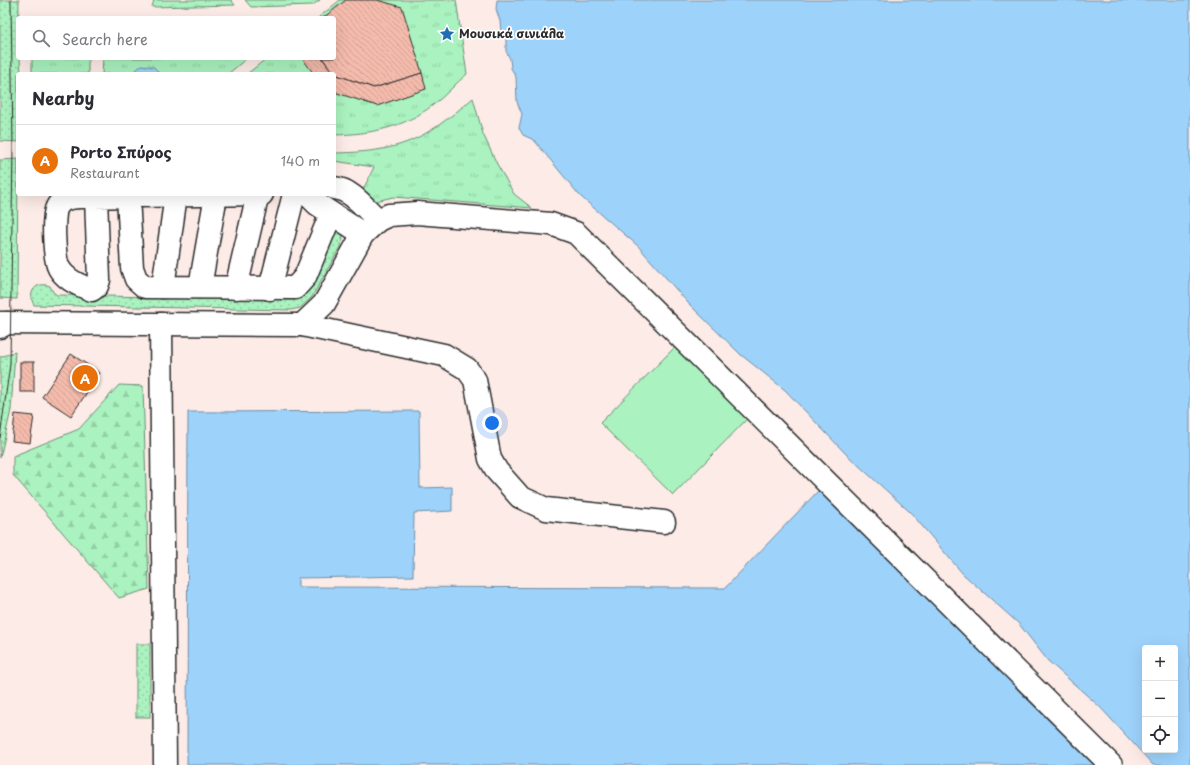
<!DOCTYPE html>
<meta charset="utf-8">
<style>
body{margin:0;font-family:"Playpen Sans",sans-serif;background:#f7f7f7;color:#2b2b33}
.controls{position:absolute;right:12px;bottom:12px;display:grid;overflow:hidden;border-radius:4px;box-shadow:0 4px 16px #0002}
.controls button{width:36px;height:36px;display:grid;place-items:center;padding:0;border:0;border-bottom:1px solid #e1e1e2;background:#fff;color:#2b2b33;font:20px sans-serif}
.you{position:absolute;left:492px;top:423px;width:14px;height:14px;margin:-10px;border:3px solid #fff;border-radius:50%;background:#1a73e8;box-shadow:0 0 0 6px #1a73e833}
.badge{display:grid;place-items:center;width:26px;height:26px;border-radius:50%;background:#b45309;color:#fff;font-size:13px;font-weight:700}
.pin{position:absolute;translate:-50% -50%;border:2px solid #fff;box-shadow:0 1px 4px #0006}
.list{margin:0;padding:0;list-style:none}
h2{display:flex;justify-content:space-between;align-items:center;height:52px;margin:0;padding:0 16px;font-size:17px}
h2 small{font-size:13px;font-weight:400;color:#7c7c81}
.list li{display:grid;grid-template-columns:26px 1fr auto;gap:12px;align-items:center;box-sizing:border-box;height:72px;padding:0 16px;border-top:1px solid #e1e1e2}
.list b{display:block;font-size:15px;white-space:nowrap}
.list p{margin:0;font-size:13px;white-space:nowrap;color:#7c7c81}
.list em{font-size:13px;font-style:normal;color:#7c7c81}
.icon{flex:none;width:22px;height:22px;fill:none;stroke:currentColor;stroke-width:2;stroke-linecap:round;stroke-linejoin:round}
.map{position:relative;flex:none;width:1190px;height:765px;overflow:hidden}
.search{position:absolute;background:#fff;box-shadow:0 4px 16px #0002;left:16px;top:16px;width:320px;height:44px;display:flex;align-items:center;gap:10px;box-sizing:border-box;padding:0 14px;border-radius:4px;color:#7c7c81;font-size:15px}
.panel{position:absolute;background:#fff;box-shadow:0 4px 16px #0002;left:16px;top:72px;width:320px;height:124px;border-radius:4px}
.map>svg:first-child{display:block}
.grass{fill:url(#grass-dots);stroke:#6a8e75}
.forest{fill:url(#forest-firs);stroke:#6a8e75}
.park{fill:url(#park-tufts);stroke:#6a8e75}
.pitch{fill:#aaf2bf;stroke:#6a8e75}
.water{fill:#9dd2fb;stroke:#6f8fa8;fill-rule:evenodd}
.building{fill:url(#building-back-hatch);stroke:#2b2b2b}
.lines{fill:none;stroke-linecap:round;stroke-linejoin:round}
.minor-casing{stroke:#2b2b2b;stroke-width:25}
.highway-casing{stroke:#2b2b2b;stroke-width:25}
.minor{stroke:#fff;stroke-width:22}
.highway{stroke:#fff;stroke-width:22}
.tram{stroke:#2b2b2b;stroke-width:1}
.labels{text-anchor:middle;stroke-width:3.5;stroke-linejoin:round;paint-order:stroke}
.poi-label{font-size:12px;font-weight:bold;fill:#2b2b2b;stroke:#fff;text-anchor:start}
</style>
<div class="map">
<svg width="1190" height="765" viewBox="0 0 1190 765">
<defs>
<pattern id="grass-dots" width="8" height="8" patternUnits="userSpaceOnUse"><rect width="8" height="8" fill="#aaf2bf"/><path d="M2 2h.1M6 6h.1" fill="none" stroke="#92d0a4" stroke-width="1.8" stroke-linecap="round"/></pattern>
<pattern id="forest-firs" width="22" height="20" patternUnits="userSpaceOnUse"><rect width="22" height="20" fill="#aaf2bf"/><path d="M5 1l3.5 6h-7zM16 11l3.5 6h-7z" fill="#92d0a4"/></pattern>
<pattern id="park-tufts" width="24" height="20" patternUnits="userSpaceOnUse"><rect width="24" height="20" fill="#aaf2bf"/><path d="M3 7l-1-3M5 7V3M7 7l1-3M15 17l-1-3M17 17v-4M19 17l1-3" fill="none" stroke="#92d0a4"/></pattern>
<pattern id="building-back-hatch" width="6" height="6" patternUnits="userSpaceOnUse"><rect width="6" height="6" fill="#f4bbac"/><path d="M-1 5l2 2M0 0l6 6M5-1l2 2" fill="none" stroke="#d1a194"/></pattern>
</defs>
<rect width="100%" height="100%" fill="#fcebe6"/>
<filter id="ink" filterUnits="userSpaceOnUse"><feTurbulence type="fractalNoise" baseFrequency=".025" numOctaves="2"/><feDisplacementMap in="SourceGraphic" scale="8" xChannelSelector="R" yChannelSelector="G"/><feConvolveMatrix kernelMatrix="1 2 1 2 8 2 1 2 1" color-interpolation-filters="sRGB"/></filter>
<g filter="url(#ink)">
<g class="grass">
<path d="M0 0H19L18 58H20L21 74H18V142L0 141Z"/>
<path d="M18 159 17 299 0 298V160Z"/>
<path d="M333 227 342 233 343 239 339 249 312 297 300 308 291 310 34 305C27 292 36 281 50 286L53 292 57 295 295 300 305 291Z"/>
<path d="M15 352 11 410 0 458V357Z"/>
<rect x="136" y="644" width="14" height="73"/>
</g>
<path class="forest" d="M119 385 143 386 149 589 119 598 13 475V456L79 429Z"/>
<g class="park">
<path d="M154 0H231L235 5 152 7Z"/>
<path d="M245 0H320L313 5 251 7Z"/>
<path d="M340 0H456L467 74C455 84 445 96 433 105 404 128 370 134 334 135V74H247L267 58H334V18H318Z"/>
<rect x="32" y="58" width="56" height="16"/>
<path d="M103 58H247L228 74H102Z"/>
<path d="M473 98 483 134 497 164 514 194 532 208 393 197 372 202 360 196 374 167 334 161V153C400 152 423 141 473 98Z"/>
</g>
<path class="pitch" d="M675 347 747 419 673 495 600 423Z"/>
<g class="water">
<path d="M497 0H1190V765H1153L1100 707 1048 661 1019 624 963 574 911 513 846 454 785 390 740 354 688 303 638 246 580 196 534 140 523 135 519 128 522 114 517 102 516 77 511 68 510 59 506 51V40L501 32 500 21 496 9ZM1145 648H1175V750H1145Z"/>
<path d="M142 65 154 67 160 74H131Z"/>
<path d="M419 411 420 488 452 487V511L414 513 413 576 298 578V587L725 588 819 490 1095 765H187L188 412Z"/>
</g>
<g class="building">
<path d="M346 0H377L402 7 422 73 374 88 334 74 322 58H334V18H323Z"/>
<path d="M302 58H322L334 74 374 88 422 73 426 89 377 106 334 92V74H314Z"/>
<path d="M71 354 100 373 71 416 42 397Z"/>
<rect x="20" y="362" width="14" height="30"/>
<path d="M15 414 34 416 30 443 12 441Z"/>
</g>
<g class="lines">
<g class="minor-casing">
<g id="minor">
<path d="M334 188C351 189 366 209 378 220"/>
<path d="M307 194 317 204 363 234"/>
<path d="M128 196 132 268 136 279 145 287 295 288 305 277 331 214"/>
<path d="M96 197 99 280 97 286 92 290C80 286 65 279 59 268 54 259 52 215 57 207 62 198 70 198 78 197L262 194"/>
<path d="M163 287 176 195"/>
<path d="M200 287 216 195"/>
<path d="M236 288 258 194"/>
<path d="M270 289 294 194"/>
<path d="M0 323 302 325 444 355 467 369 475 380 490 459 497 471 520 497 546 509 664 522"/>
<path d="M161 324 165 765"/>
<path d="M302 325 324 304 363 234 378 220 389 215 417 213 551 224 576 233 1111 765"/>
</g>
</g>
<g class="highway-casing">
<path id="highway" d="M0 327 7 323"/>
</g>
<use href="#minor" class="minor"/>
<use href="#highway" class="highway"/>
<path class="tram" d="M0 438 10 364 13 147 11 0"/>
</g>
</g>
<defs>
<g id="sight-bare" transform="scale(1.2)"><path d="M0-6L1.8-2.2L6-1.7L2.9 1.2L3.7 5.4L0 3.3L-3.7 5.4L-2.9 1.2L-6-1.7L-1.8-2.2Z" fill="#1f6fb2" stroke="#fff" stroke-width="2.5" paint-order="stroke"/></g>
</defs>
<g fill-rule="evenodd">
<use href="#sight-bare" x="447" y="34"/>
</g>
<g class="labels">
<g class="poi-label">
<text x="459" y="38">Μουσικά σινιάλα</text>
</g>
</g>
</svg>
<div class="controls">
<button>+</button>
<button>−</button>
<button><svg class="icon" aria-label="locate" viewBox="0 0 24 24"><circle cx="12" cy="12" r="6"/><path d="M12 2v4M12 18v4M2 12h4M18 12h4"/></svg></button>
</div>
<div class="you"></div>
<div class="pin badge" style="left:85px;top:378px;background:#e8710a">A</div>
<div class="search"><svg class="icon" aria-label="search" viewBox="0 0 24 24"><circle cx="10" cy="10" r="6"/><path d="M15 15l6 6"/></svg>Search here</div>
<section class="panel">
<h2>Nearby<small></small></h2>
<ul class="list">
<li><span class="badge" style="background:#e8710a">A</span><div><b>Porto Σπύρος</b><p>Restaurant</p></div><em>140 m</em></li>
</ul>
</section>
</div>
